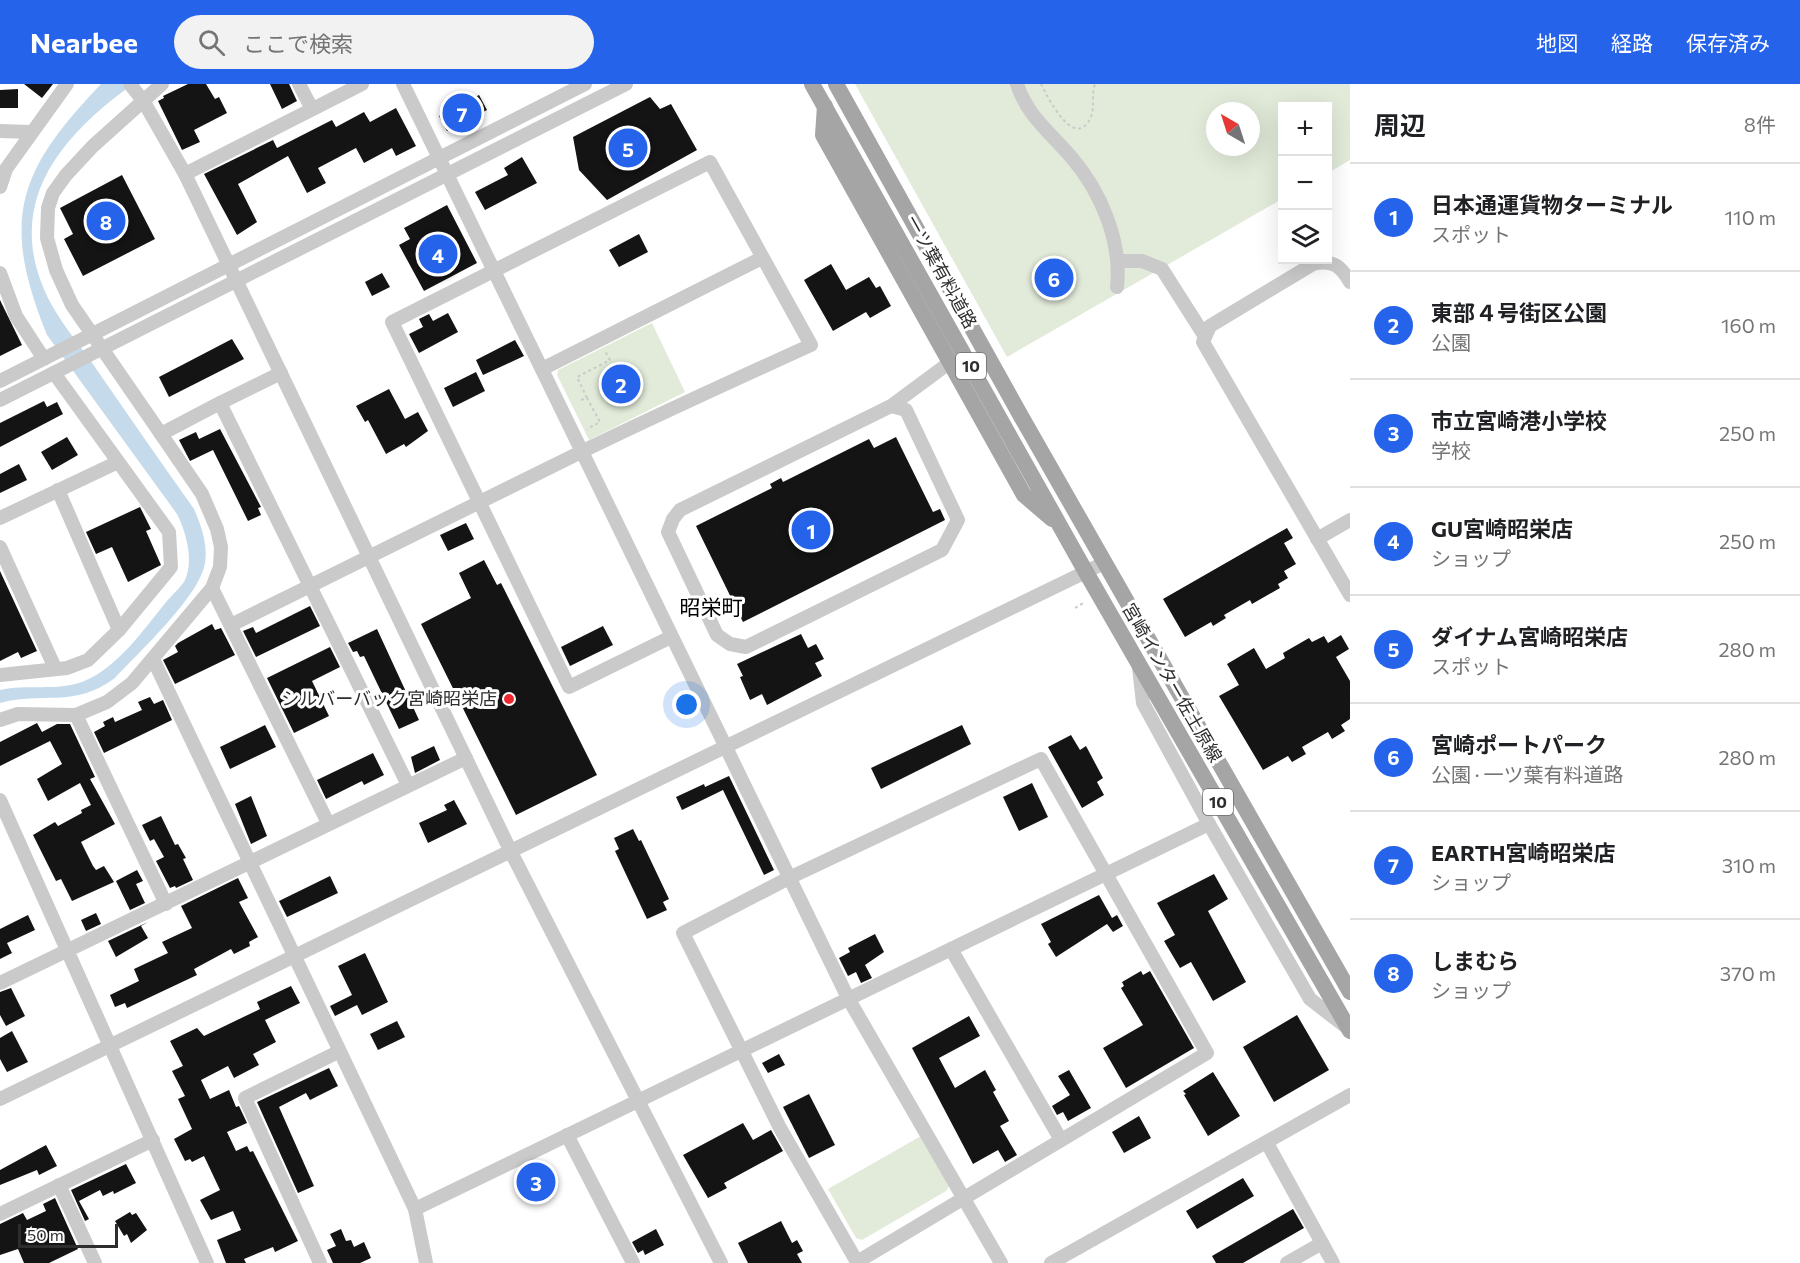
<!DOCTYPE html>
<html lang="ja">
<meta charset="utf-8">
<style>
body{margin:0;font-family:Commissioner,"Noto Sans JP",sans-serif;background:#f2f2f2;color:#202124}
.controls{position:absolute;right:18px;top:18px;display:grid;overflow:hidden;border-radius:0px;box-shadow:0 6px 24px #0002}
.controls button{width:54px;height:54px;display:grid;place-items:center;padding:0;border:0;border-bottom:2px solid #e0e0e0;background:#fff;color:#202124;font:30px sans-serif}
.compass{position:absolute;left:1206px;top:18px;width:54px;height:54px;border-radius:50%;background:#fff;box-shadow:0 6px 24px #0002;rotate:321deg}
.scale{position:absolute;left:18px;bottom:15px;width:100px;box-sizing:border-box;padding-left:6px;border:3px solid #2d2d2d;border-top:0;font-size:16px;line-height:21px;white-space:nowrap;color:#2d2d2d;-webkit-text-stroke:4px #fff;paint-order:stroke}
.you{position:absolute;left:687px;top:621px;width:21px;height:21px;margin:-15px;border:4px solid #fff;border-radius:50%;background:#1a73e8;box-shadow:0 0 0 9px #1a73e833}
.badge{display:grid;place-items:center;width:39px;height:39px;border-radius:50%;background:#2563eb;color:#fff;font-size:20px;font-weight:700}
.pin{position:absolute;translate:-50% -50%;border:3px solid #fff;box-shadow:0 2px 6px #0006}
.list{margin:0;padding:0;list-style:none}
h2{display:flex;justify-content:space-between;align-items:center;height:78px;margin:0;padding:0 24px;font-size:26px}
h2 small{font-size:20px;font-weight:400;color:#757577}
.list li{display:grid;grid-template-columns:39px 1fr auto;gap:18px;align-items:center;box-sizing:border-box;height:108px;padding:0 24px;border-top:2px solid #e0e0e0}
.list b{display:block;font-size:22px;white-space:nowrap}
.list p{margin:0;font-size:20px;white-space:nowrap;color:#757577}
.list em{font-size:20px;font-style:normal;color:#757577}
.icon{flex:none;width:33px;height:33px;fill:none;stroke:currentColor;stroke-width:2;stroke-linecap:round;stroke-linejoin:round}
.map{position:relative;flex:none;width:1350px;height:1179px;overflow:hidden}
header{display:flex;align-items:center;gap:36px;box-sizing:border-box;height:84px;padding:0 30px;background:#2563eb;color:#fff}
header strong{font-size:28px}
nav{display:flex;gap:33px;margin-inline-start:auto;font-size:21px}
.search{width:420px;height:54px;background:#f2f2f2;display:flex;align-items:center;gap:15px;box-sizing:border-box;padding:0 21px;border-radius:33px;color:#757577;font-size:22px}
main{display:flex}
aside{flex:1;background:#fff}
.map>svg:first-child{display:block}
.green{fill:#e2ebda;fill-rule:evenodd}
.water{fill:#c5dbec}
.building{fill:#141414}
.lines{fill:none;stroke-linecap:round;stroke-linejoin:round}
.path{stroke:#cacaca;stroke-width:2;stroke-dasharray:3 3;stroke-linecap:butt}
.minor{stroke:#cacaca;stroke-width:14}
.major{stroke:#a5a5a5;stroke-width:16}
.poi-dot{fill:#ec272f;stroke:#fff;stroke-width:2}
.labels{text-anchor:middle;stroke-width:6;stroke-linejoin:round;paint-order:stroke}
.shield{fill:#fff;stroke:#6c6c6c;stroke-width:1.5}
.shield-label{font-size:16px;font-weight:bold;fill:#2d2d2d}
.street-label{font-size:18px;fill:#2d2d2d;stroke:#fff}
.poi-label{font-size:18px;fill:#2d2d2d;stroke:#fff;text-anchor:end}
.quarter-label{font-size:21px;fill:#000;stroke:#fff}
</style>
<header>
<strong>Nearbee</strong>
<div class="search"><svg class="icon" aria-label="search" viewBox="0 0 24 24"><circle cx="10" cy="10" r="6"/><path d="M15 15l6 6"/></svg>ここで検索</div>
<nav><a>地図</a><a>経路</a><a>保存済み</a></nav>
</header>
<main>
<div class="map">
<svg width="1350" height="1179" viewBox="0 0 1350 1179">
<rect width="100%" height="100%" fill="#fff"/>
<g class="green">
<path d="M855 0H1350V76L1328 89V22H1282V115L1007 273ZM1215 27H1251V63H1215Z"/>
<path d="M652 239 685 308 589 356 557 291 558 286Z"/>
<path d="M921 1052 949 1102 946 1107 862 1156 856 1154 828 1105Z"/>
</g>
<path class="water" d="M101 0H133C58 54 3 121 48 214 61 240 81 262 97 286 129 332 161 379 194 425 201 441 208 460 205 479 200 512 139 568 115 594 73 625 44 607 0 619V606C26 600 57 607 82 598 118 584 143 546 167 517 172 511 181 503 185 496 194 476 186 448 177 430L47 251C0 135 18 87 101 0Z"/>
<g class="building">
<path d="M24 0H53L42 14Z"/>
<path d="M188 0H206L215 15 219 13 227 29 194 46 200 58 182 66 158 17 164 14 163 12Z"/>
<path d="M270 0H289L297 17 282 25Z"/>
<path d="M18 5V24H0V6Z"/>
<path d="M479 11 487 26 447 47 439 32Z"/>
<path d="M650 13 660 25 671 20 697 66 607 116 579 86 573 53Z"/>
<path d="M396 24 416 62 396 72 392 64 364 79 356 64 318 84 326 99 307 109 288 72 238 100 257 138 237 151 204 90 273 56 277 64 332 36 336 43 364 28 370 38Z"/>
<path d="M522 73 537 99 485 126 475 108 508 91 504 84Z"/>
<path d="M122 91 155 155 83 192 64 155 73 150 60 124Z"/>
<path d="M447 121 477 179 424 207 399 161 410 155 404 144Z"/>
<path d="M639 150 648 168 619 183 609 166Z"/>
<path d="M831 180 846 206 869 193 876 204 880 202 891 222 870 234 866 228 833 247 804 196Z"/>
<path d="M382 189 390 203 372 212 365 198Z"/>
<path d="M0 216 22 261 0 272Z"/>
<path d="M448 229 458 248 419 269 409 250 423 243 419 235 429 230 433 237Z"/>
<path d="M232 255 244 275 169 313 159 293Z"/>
<path d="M515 256 524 272 483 291 476 276Z"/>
<path d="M476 288 485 307 453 323 444 304Z"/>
<path d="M389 305 405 335 418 328 428 347 406 363 404 360 386 370 368 336 365 338 356 322Z"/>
<path d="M44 317 47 323 57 318 63 330 0 363V339Z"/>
<path d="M220 345 261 423 258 424 261 431 248 437 213 366 190 377 179 356 196 348 199 355Z"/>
<path d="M67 353 78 371 52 386 41 368Z"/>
<path d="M896 353 933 428 940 425 945 436 743 538 696 442 772 404 770 400 781 394 783 398 869 355 874 364Z"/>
<path d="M19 380 27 396 0 409V390Z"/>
<path d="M140 423 151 445 146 447 161 481 128 498 112 463 96 470 86 448Z"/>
<path d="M466 439 474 455 448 467 440 451Z"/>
<path d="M1287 444 1293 454 1284 459 1296 480 1284 487 1288 494 1278 500 1280 504 1252 520 1250 516 1224 531 1226 534 1213 542 1211 538 1185 553 1163 515Z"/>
<path d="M484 476 497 501 501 499 597 691 516 731 421 540 471 514 459 489Z"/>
<path d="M0 487 37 567 21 574 18 568 0 577Z"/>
<path d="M310 522 320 542 256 573 243 547 253 543 256 549Z"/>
<path d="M212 540 215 546 221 544 235 571 175 600 163 576 178 568 175 562 178 559Z"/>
<path d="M603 542 613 561 570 582 561 563Z"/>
<path d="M377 545 419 636 399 645 364 572 360 573 357 567 353 568 348 559Z"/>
<path d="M801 550 808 564 816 560 824 575 815 579 822 592 767 621 762 610 750 616 740 593 743 592 737 580Z"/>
<path d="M1341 551 1349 565 1336 573 1350 597V635L1341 641 1345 647 1332 655 1328 648 1302 663 1306 670 1292 678 1288 672 1263 686 1219 612 1239 601 1227 580 1254 564 1266 585 1285 574 1283 569 1309 554 1312 558 1324 552 1328 559Z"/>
<path d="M330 563 340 583 312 597 329 632 294 649 267 594Z"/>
<path d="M150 613 154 620 163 616 172 636 104 669 94 648 105 642 103 638 113 633 115 638 142 626 138 618Z"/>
<path d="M37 639 42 648 57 640H70L95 693 90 695 115 740 81 758 93 782 96 786 104 782 114 798 72 817 61 795 56 797 33 751 55 738 58 742 82 729 81 726 91 721 80 699 48 717 37 695 62 680 50 657 0 682V658Z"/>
<path d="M265 641 276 663 230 685 220 663Z"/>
<path d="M962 641 971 660 881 705 871 684Z"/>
<path d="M1071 651 1080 666 1086 662 1103 694 1097 698 1104 711 1082 724 1048 663Z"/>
<path d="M434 662 440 676 415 689 411 673Z"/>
<path d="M373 669 384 691 364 701 362 697 326 715 317 696Z"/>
<path d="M729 692 774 786 764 791 723 706 682 726 676 713 704 700 705 703Z"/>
<path d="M1032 699 1048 733 1019 747 1003 713Z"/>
<path d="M251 712 267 752 251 760 235 720Z"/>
<path d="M454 716 467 740 428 759 419 739 447 726 444 721Z"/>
<path d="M161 732 175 761 178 760 186 774 183 775 193 796 176 804 175 802 170 804 156 777 164 773 154 755 150 757 142 741Z"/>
<path d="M633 745 639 757 641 756 669 815 663 818 667 826 647 835 615 767 619 765 614 754Z"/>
<path d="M137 786 143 797 136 800 145 819 130 826 116 797Z"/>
<path d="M1214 790 1228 815 1208 827 1246 898 1213 917 1191 878 1180 884 1164 857 1175 851 1157 819Z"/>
<path d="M330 792 338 809 287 833 279 817Z"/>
<path d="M238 794 248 814 239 818 258 853 249 858 250 862 234 870 231 865 194 885 197 891 127 924 125 919 115 923 110 911 139 897 134 885 168 869 162 858 192 844 181 822Z"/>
<path d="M1099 811 1112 834 1117 831 1123 842 1113 848 1107 840 1056 873 1048 860 1051 858 1041 840Z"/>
<path d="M96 829 101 840 86 847 81 836Z"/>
<path d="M28 831 35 846 7 859 12 869 0 875V845Z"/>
<path d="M148 838 141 842 148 854 116 873 108 857Z"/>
<path d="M875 850 884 868 865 881 872 894 861 899 856 888 848 892 839 874 850 868 848 864Z"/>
<path d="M365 869 388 918 362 931 357 921 335 932 330 922 352 911 338 882Z"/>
<path d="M1141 887 1143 891 1150 887 1194 964 1126 1004 1103 964 1143 941 1121 904 1124 902 1122 898Z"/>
<path d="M291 902 300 919 265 936 276 958 253 970 259 981 234 994 228 982 201 996 210 1015 229 1006 236 1023 239 1022 247 1039 227 1048 236 1067 247 1062 250 1068 253 1067 298 1157 275 1168 273 1163 244 1175 246 1179H226L217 1156 241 1146 233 1127 211 1136 200 1116 220 1106 204 1072 192 1078 190 1075 185 1077 174 1055 192 1045 178 1015 185 1012 172 987 183 982 170 957 197 944 204 952 260 925 257 918Z"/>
<path d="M11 904 25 932 6 942 0 931V908Z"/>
<path d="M1297 931 1329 986 1274 1018 1243 963Z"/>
<path d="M969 932 980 952 939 974 955 1004 985 986 996 1006 993 1008 1009 1037 1000 1042 1017 1071 1005 1078 998 1066 973 1080 912 964Z"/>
<path d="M397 937 405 953 378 966 370 950Z"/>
<path d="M12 947 28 978 7 988 0 975V954Z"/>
<path d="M779 970 785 981 768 989 762 979Z"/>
<path d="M329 984 338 1002 310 1016 306 1009 279 1023 314 1102 298 1109 257 1018Z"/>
<path d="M1069 986 1091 1024 1068 1037 1063 1028 1057 1031 1052 1022 1070 1011 1058 992Z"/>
<path d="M1213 988 1240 1032 1208 1052 1184 1011 1186 1010 1183 1007Z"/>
<path d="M809 1010 835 1061 809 1074 783 1023Z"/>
<path d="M1139 1032 1151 1054 1124 1069 1112 1048Z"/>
<path d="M743 1039 753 1056 771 1046 783 1067 724 1099 727 1104 708 1114 683 1071Z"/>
<path d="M46 1061 57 1082 39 1091 37 1086 0 1101V1086Z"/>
<path d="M126 1080 136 1099 114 1110 113 1107 103 1112 100 1106 79 1117 89 1135 85 1137 71 1106Z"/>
<path d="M1243 1094 1254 1112 1197 1145 1186 1127Z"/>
<path d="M55 1114 78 1165 49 1179H24L18 1165 0 1171V1140L23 1129 27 1136 46 1127 43 1120Z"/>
<path d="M1293 1125 1304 1144 1243 1179H1216L1212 1172Z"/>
<path d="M130 1128 132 1131 136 1129 147 1146 131 1159 127 1150 124 1152 115 1137Z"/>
<path d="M781 1137 792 1159 797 1156 803 1167 797 1170 802 1179H748L738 1159Z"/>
<path d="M341 1145 346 1157 351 1156 354 1163 364 1158 371 1174 360 1179H333L327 1166 336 1162 330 1150Z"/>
<path d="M656 1145 664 1161 645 1171 643 1166 638 1169 632 1158Z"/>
</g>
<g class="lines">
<g class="path">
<path d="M1041 0C1048 14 1075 68 1091 33 1095 23 1091 11 1095 0"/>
<path d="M587 314 577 293 610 276 605 267"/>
<path d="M581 316 587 314 600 338 587 345"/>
<path d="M1075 524 1085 518"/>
</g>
<g class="minor">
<path d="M130 0 144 18 185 90 511 768 721 1179"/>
<path d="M162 0 93 62 66 91 53 109 48 124 47 154 56 186 72 221 161 350 220 319 408 701"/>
<path d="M299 0 312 25"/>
<path d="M403 0 848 914 1001 1179"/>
<path d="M1017 0C1027 32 1051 49 1072 74 1101 108 1122 158 1117 203"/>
<path d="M0 47 31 48"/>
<path d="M185 90 362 0"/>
<path d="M0 103 6 85 67 0"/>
<path d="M1118 177H1142L1162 185 1204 251"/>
<path d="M0 189 16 232 44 275"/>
<path d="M1350 198C1341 182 1332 175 1313 180L1210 242 1203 258 1350 511"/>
<path d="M542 285 762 174"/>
<path d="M0 297 585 0"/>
<path d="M0 316 626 0"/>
<path d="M220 319 281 289"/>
<path d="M891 322 906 326 958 436 942 466 746 563 730 560 717 551 668 448 673 435 680 426 891 322 949 279"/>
<path d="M58 406 119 546"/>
<path d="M0 434 118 378"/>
<path d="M1317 455 1350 436"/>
<path d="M0 463 55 584"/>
<path d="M212 504 328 739"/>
<path d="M231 541C348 484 464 425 581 368 657 331 734 296 811 261L710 78 392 238 569 603 671 553"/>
<path d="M153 575 415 1125 426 1179"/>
<path d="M1139 584 1143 619 1209 740 1310 915 1345 942"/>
<path d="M0 591 67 584 88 576 119 546 171 483 169 448 54 289"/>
<path d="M76 631 166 820"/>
<path d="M0 636 18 630 76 631 107 618 132 599 212 504 220 483 221 463 217 445 202 410 161 350"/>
<path d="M1041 675 1207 969 857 1178 780 1044 683 849 789 794Z"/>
<path d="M0 716 207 1179"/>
<path d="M951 865 1061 1056"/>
<path d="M0 899 466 674"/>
<path d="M0 1015 1104 479"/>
<path d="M567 1051 633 1179"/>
<path d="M1267 1059 1333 1179"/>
<path d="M59 1101 95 1179"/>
<path d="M415 1125 1209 740"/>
<path d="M0 1130 153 1056"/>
<path d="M320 1179 245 1014 338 968"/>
<path d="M1051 1179 1350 1011"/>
<path d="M1287 1179 1322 1159"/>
</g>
<g class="major">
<path d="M812 0 1087 490 1350 947"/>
<path d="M836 0 1022 334 1350 908"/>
<path d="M825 22 823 51 1024 411 1052 435"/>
</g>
</g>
<circle class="poi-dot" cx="509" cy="615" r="6"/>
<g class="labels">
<g class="shield">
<rect x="956" y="269" width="30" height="26" rx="4.5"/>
<rect x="1203" y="705" width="30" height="26" rx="4.5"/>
</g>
<g class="shield-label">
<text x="971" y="288">10</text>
<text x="1218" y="724">10</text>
</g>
<g class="street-label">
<text transform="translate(941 188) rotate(61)" y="6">一ツ葉有料道路</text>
<text transform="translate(1172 599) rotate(60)" y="6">宮崎インター佐土原線</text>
</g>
<g class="poi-label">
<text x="497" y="621">シルバーバック宮崎昭栄店</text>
</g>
<g class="quarter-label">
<text x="711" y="531">昭栄町</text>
</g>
</g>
</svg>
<div class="controls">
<button>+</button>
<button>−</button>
<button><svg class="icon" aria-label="layers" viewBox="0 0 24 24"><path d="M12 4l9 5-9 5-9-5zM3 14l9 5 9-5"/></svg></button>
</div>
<svg class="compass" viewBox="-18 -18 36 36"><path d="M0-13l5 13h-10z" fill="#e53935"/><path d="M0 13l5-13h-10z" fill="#757577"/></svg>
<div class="scale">50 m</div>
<div class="you"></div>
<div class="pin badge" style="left:811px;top:446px">1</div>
<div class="pin badge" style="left:621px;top:300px">2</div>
<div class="pin badge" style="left:536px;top:1098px">3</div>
<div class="pin badge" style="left:438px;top:170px">4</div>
<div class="pin badge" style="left:628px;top:64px">5</div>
<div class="pin badge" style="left:1054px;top:194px">6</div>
<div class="pin badge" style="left:462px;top:29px">7</div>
<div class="pin badge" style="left:106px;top:137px">8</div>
</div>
<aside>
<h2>周辺<small>8件</small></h2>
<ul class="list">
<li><span class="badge">1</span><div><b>日本通運貨物ターミナル</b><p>スポット</p></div><em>110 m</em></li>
<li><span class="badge">2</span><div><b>東部４号街区公園</b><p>公園</p></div><em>160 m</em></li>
<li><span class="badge">3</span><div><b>市立宮崎港小学校</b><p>学校</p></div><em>250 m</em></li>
<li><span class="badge">4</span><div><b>GU宮崎昭栄店</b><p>ショップ</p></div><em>250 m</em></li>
<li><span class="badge">5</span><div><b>ダイナム宮崎昭栄店</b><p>スポット</p></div><em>280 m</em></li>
<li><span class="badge">6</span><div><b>宮崎ポートパーク</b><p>公園 · 一ツ葉有料道路</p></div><em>280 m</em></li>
<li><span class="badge">7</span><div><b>EARTH宮崎昭栄店</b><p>ショップ</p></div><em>310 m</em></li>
<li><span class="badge">8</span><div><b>しまむら</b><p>ショップ</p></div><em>370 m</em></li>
</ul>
</aside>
</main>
